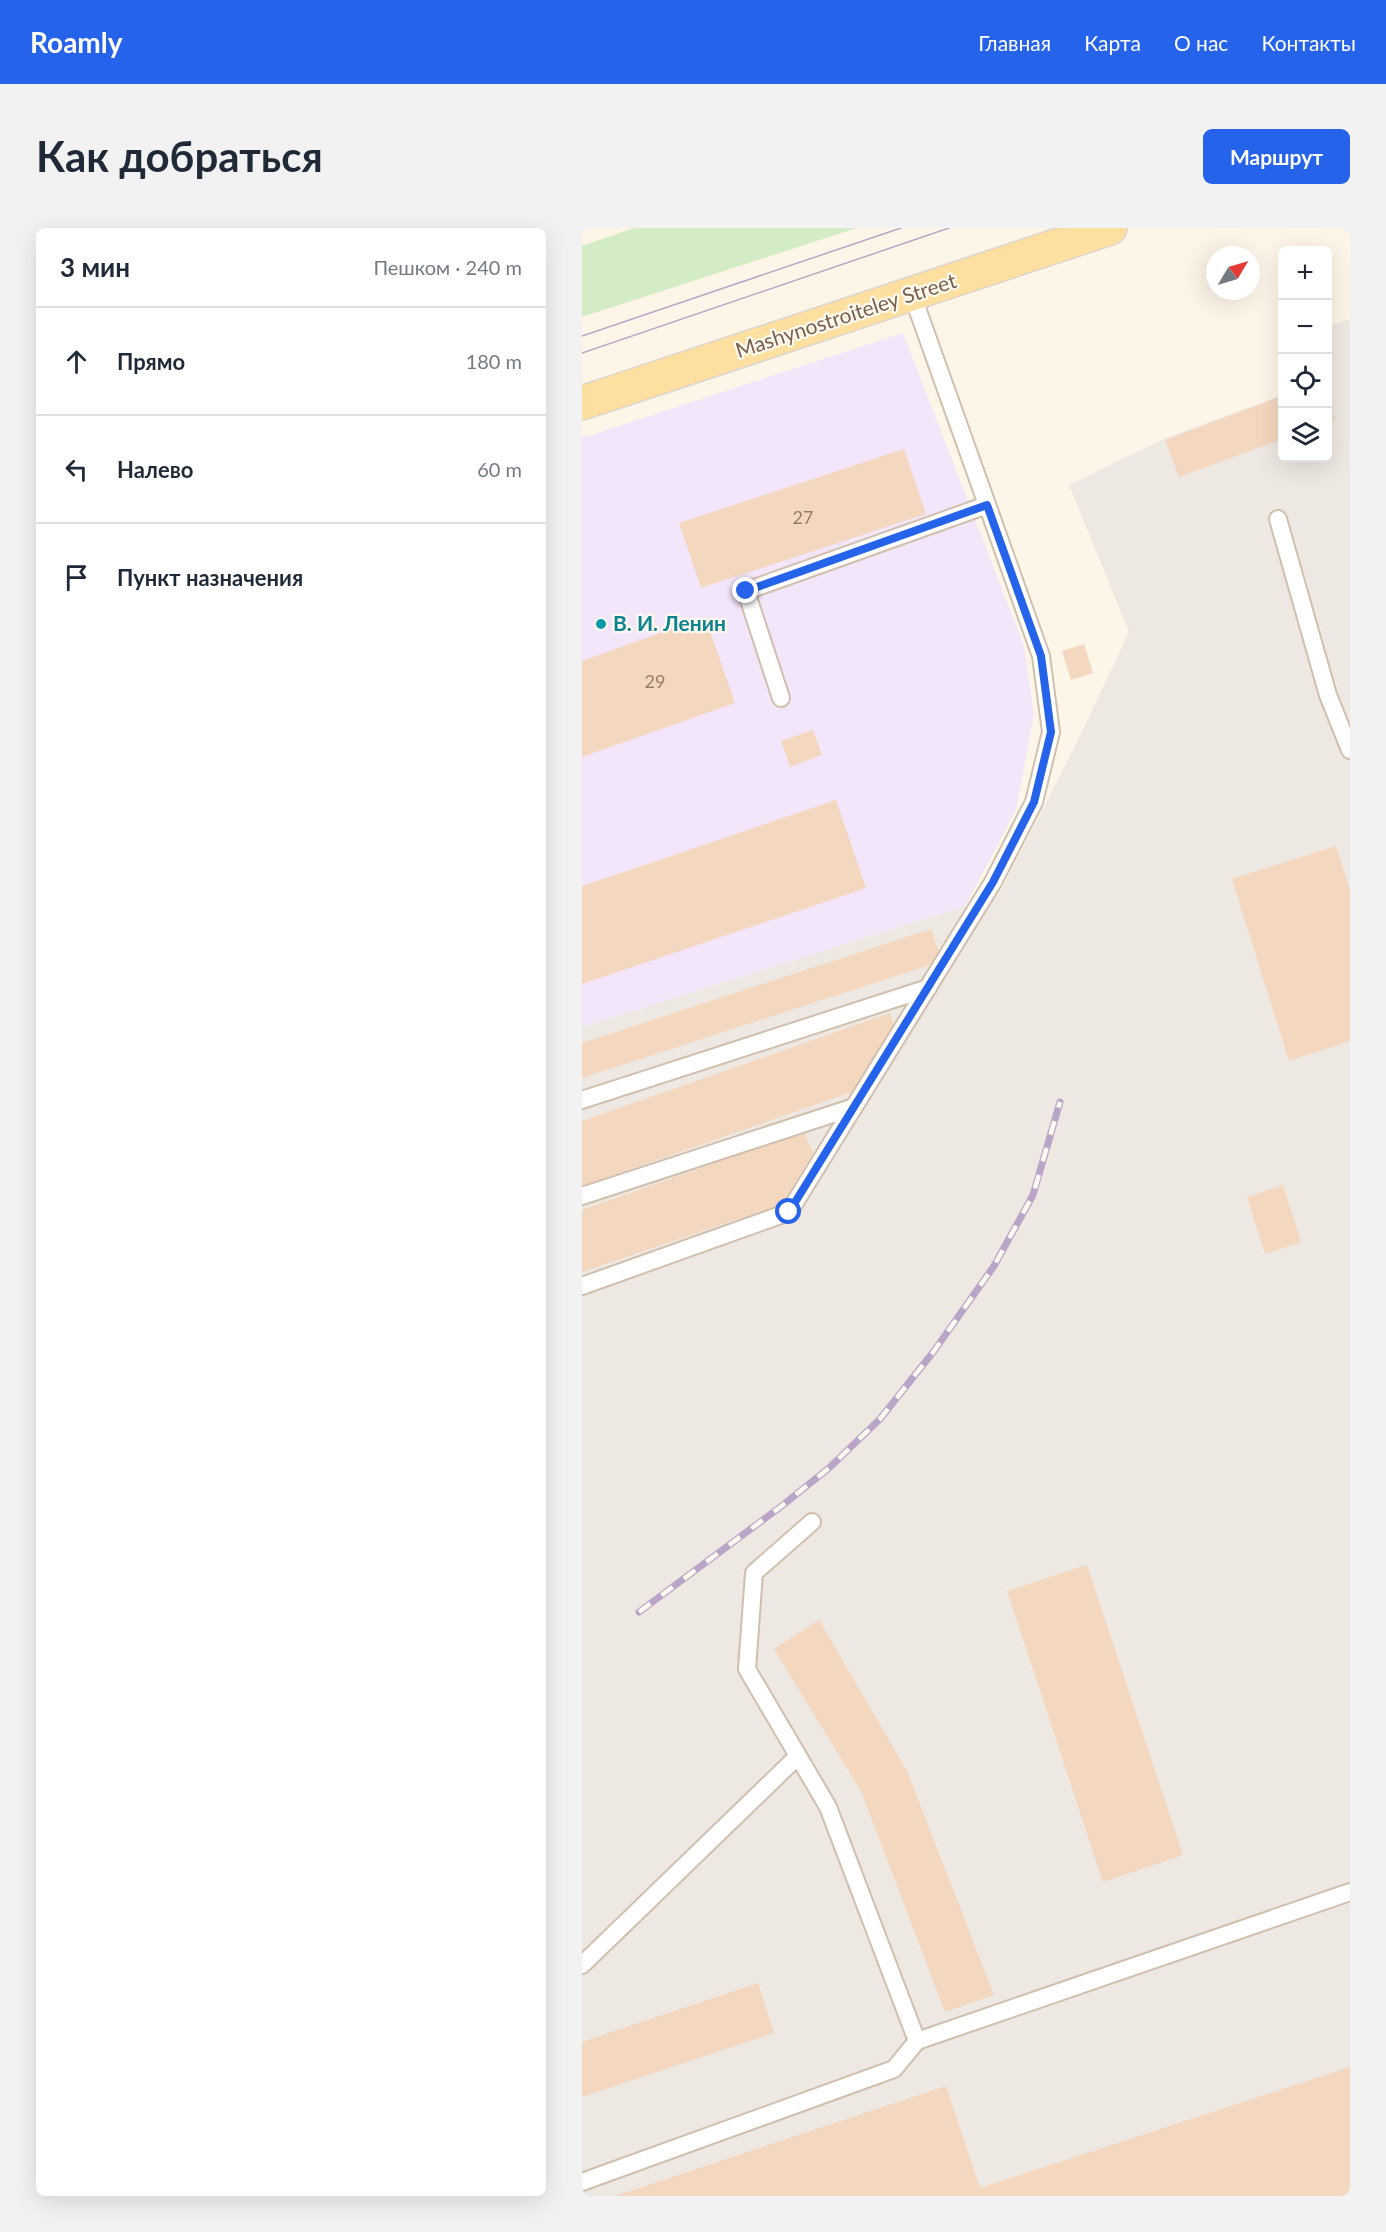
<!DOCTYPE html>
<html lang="ru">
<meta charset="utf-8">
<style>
body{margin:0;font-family:Lato,sans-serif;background:#f2f2f3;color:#1f2937}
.controls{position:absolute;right:18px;top:18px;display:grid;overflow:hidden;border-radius:9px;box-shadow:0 6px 24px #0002}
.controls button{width:54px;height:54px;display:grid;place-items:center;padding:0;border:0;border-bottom:2px solid #e0e1e3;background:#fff;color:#1f2937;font:30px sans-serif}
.compass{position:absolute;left:624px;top:18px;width:54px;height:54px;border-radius:50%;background:#fff;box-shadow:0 6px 24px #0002;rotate:52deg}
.stop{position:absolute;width:18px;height:18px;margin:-14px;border:4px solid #2563eb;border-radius:50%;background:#fff}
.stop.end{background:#2563eb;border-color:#fff;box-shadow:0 2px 6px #0008}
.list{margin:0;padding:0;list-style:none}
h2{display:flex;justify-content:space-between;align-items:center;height:78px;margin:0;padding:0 24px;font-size:26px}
h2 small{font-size:20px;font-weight:400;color:#747a83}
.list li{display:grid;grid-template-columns:39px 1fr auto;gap:18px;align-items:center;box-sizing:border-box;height:108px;padding:0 24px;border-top:2px solid #e0e1e3}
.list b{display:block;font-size:22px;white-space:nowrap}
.list em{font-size:20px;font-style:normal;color:#747a83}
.icon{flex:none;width:33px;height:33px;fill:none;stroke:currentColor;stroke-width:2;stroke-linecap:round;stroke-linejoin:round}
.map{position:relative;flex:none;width:768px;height:1968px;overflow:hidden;border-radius:9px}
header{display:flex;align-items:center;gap:36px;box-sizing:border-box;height:84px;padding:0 30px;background:#2563eb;color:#fff}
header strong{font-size:28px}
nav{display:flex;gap:33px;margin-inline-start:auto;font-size:21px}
.intro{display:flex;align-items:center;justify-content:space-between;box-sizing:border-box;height:144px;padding:0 36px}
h1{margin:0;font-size:42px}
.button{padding:15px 27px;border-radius:9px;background:#2563eb;color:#fff;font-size:21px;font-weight:700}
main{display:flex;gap:36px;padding:0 36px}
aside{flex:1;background:#fff;border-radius:9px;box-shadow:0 6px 24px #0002}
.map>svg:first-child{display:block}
.industrial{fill:#eee8e2}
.education{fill:#f3e5fa}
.green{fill:#d3ecc6}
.building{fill:#f4d7bf}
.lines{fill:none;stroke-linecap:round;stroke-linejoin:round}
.service-casing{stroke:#d0bfad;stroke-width:20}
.primary-casing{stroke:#dcd5d0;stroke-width:36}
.service{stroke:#fff;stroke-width:16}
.primary{stroke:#fddfa0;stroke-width:33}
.tram{stroke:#baa5c8;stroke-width:1.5}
.rail-casing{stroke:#baa5c8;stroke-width:7}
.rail{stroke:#fffaf0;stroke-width:4.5;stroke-dasharray:14;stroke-linecap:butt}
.route{stroke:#2563eb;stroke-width:8}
.culture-dot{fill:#0f9aa8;stroke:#fffaf0;stroke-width:2}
.labels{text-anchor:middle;stroke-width:4.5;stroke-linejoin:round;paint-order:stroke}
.number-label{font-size:18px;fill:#987c68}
.street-label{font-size:21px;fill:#795e4b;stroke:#fffaf0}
.culture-label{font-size:21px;font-weight:bold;fill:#0d838f;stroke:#fffaf0;text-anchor:start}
</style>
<header>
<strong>Roamly</strong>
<nav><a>Главная</a><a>Карта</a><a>О нас</a><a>Контакты</a></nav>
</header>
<div class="intro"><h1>Как добраться</h1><a class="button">Маршрут</a></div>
<main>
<aside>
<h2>3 мин<small>Пешком · 240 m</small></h2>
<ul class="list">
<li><svg class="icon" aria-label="ahead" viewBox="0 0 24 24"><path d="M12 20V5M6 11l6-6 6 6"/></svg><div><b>Прямо</b></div><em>180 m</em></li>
<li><svg class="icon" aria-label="left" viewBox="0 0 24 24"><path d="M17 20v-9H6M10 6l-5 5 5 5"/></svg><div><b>Налево</b></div><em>60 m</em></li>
<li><svg class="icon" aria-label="arrive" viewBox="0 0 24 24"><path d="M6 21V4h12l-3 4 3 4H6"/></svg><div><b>Пункт назначения</b></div></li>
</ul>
</aside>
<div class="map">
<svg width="768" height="1968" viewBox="0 0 768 1968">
<rect width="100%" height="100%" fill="#fdf6e8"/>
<path class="industrial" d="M768 91V1968H0V799L416 668 495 514 547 404 487 257 584 210 700 167V230H746V99Z"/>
<path class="education" d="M321 105 442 418 452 486 434 582 383 678 0 799V210Z"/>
<path class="green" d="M52 0H275L0 89V18Z"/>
<g class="building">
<path d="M700 168V211L597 249 583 212Z"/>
<path d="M746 173 753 191 746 194Z"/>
<path d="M322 221 344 286 119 360 97 295Z"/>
<path d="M123 389 153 475 0 529V433Z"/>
<path d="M502 416 511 445 489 452 480 423Z"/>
<path d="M231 502 240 527 208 539 199 513Z"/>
<path d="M254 572 284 660 0 756V658Z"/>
<path d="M754 618 768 663V813L707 833 650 651Z"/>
<path d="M349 701 360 733 0 850V815Z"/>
<path d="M308 785 314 803 270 864 0 958V893Z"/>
<path d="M222 904 231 925 200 976 0 1044V982Z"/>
<path d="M701 957 719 1014 683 1026 665 969Z"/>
<path d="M505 1337 601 1627 521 1654 425 1363Z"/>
<path d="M237 1392 325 1543 412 1767 363 1784 279 1563 192 1421Z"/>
<path d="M176 1755 192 1805 0 1869V1814Z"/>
<path d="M768 1839V1968H33L364 1858 398 1960Z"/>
</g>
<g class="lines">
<g class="service-casing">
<g id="service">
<path d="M696 291 746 467 768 522"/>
<path d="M199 470 164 363 405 277"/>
<path d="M0 872 346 760"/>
<path d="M0 968 272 879"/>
<path d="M0 1058 207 984 411 654 452 574 469 504 459 428 330 66"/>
<path d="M230 1294 172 1345 165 1441 246 1579 335 1813"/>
<path d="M0 1737 216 1528"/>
<path d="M0 1954 312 1841 335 1813 768 1664"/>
</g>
</g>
<g class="primary-casing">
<path id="primary" d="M0 175 528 0"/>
</g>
<use href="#service" class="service"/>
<use href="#primary" class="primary"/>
<g class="tram">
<path d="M0 108 319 0"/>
<path d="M0 125 367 0"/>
</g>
<g class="rail-casing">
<path id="rail" d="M57 1384 201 1277 247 1240 298 1191 352 1123 412 1038 451 967 478 874"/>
</g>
<use href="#rail" class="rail"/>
</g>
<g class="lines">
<path class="route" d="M164 363 405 277 459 428 469 504 452 574 411 654 207 984"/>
</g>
<circle class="culture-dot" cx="19" cy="396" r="6"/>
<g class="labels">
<g class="number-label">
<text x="221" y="296">27</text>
<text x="73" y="460">29</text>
</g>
<g class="street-label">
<text transform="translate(264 88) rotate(-18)" y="7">Mashynostroiteley Street</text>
</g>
<g class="culture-label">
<text x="31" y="403">В. И. Ленин</text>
</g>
</g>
</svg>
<div class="controls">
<button>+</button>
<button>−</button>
<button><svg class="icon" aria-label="locate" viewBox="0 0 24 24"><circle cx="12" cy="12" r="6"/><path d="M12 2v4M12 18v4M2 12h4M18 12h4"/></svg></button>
<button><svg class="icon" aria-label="layers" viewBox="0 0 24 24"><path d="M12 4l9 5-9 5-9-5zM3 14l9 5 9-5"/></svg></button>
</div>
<svg class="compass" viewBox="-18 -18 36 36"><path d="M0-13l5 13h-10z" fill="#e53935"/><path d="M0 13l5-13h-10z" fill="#747a83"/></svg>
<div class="stop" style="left:207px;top:984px"></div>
<div class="stop end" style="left:164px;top:363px"></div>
</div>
</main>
